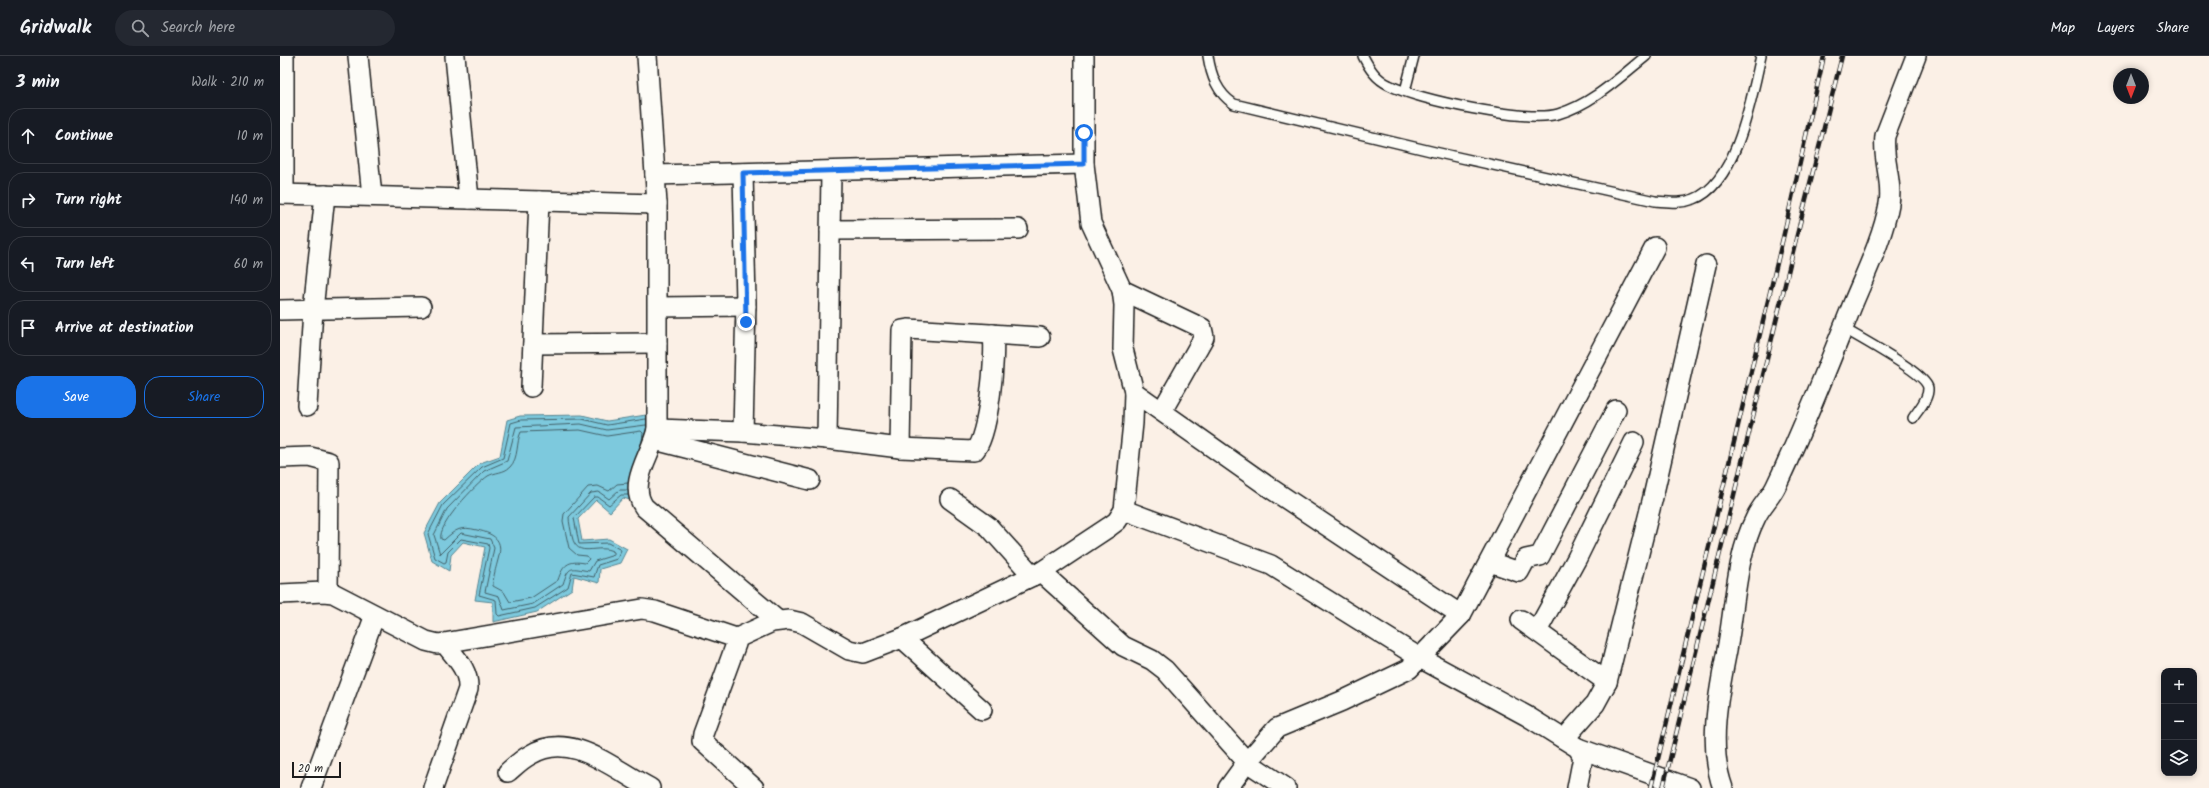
<!DOCTYPE html>
<meta charset="utf-8">
<style>
body{margin:0;font-family:Kalam,sans-serif;background:#242831;color:#f1f3f6}
.controls{position:absolute;right:12px;bottom:12px;display:grid;overflow:hidden;border-radius:8px;box-shadow:0 2px 6px #0003}
.controls button{width:36px;height:36px;display:grid;place-items:center;padding:0;border:0;border-bottom:1px solid #363941;background:#171b24;color:#f1f3f6;font:20px sans-serif}
.compass{position:absolute;left:1833px;top:12px;width:36px;height:36px;border-radius:50%;background:#171b24;box-shadow:0 2px 6px #0003;rotate:180deg}
.scale{position:absolute;left:12px;bottom:10px;width:49px;box-sizing:border-box;padding-left:4px;border:2px solid #1c1c1c;border-top:0;font-size:11px;line-height:14px;white-space:nowrap;color:#1c1c1c;-webkit-text-stroke:3px #fdfcf7;paint-order:stroke}
.stop{position:absolute;width:12px;height:12px;margin:-9px;border:3px solid #1a73e8;border-radius:50%;background:#fff}
.stop.end{background:#1a73e8;border-color:#fff;box-shadow:0 1px 4px #0008}
.list{margin:0;padding:0;list-style:none}
h2{display:flex;justify-content:space-between;align-items:center;height:52px;margin:0;padding:0 16px;font-size:17px}
h2 small{font-size:13px;font-weight:400;color:#9ea1a6}
.list li{display:grid;grid-template-columns:26px 1fr auto;gap:12px;align-items:center;box-sizing:border-box;height:56px;margin:0 8px 8px;padding:0 8px;border:1px solid #363941;border-radius:16px}
.list b{display:block;font-size:15px;white-space:nowrap}
.list em{font-size:13px;font-style:normal;color:#9ea1a6}
.actions{display:flex;gap:8px;padding:12px 16px}
.actions a{flex:1;padding:9px 0;border:1px solid #1a73e8;border-radius:16px;text-align:center;font-size:14px;color:#1a73e8}
.actions .main{background:#1a73e8;color:#fff}
.icon{flex:none;width:22px;height:22px;fill:none;stroke:currentColor;stroke-width:2;stroke-linecap:round;stroke-linejoin:round}
.map{position:relative;flex:none;width:1929px;height:732px;overflow:hidden}
header{display:flex;align-items:center;gap:24px;box-sizing:border-box;height:56px;padding:0 20px;background:#171b24;border-bottom:1px solid #363941}
header strong{font-size:19px}
nav{display:flex;gap:22px;margin-inline-start:auto;font-size:14px}
.search{width:280px;height:36px;background:#242831;display:flex;align-items:center;gap:10px;box-sizing:border-box;padding:0 14px;border-radius:22px;color:#9ea1a6;font-size:15px}
main{display:flex}
aside{flex:1;background:#171b24}
.map>svg:first-child{display:block}
.water{fill:#7dc9dd;stroke:#568490}
.lines{fill:none;stroke-linecap:round;stroke-linejoin:round}
.shore{stroke:#436169;stroke-width:1}
.lane-casing{stroke:#1c1c1c;stroke-width:12}
.street-casing{stroke:#1c1c1c;stroke-width:22}
.lane{stroke:#fdfcf7;stroke-width:9}
.street{stroke:#fdfcf7;stroke-width:19}
.rail-casing{stroke:#1c1c1c;stroke-width:4.5}
.rail{stroke:#fdfcf7;stroke-width:3;stroke-dasharray:9;stroke-linecap:butt}
.route{stroke:#1a73e8;stroke-width:5}
</style>
<header>
<strong>Gridwalk</strong>
<div class="search"><svg class="icon" aria-label="search" viewBox="0 0 24 24"><circle cx="10" cy="10" r="6"/><path d="M15 15l6 6"/></svg>Search here</div>
<nav><a>Map</a><a>Layers</a><a>Share</a></nav>
</header>
<main>
<aside>
<h2>3 min<small>Walk · 210 m</small></h2>
<ul class="list">
<li><svg class="icon" aria-label="ahead" viewBox="0 0 24 24"><path d="M12 20V5M6 11l6-6 6 6"/></svg><div><b>Continue</b></div><em>10 m</em></li>
<li><svg class="icon" aria-label="right" viewBox="0 0 24 24"><path d="M7 20v-9h11M14 6l5 5-5 5"/></svg><div><b>Turn right</b></div><em>140 m</em></li>
<li><svg class="icon" aria-label="left" viewBox="0 0 24 24"><path d="M17 20v-9H6M10 6l-5 5 5 5"/></svg><div><b>Turn left</b></div><em>60 m</em></li>
<li><svg class="icon" aria-label="arrive" viewBox="0 0 24 24"><path d="M6 21V4h12l-3 4 3 4H6"/></svg><div><b>Arrive at destination</b></div></li>
</ul>
<div class="actions"><a class="main">Save</a><a>Share</a></div>
</aside>
<div class="map">
<svg width="1929" height="732" viewBox="0 0 1929 732">
<rect width="100%" height="100%" fill="#fbf0e6"/>
<filter id="ink" filterUnits="userSpaceOnUse"><feTurbulence type="fractalNoise" baseFrequency=".025" numOctaves="2"/><feDisplacementMap in="SourceGraphic" scale="8" xChannelSelector="R" yChannelSelector="G"/><feConvolveMatrix kernelMatrix="1 2 1 2 8 2 1 2 1" color-interpolation-filters="sRGB"/></filter>
<g filter="url(#ink)">
<path class="water" d="M302 359 327 365 366 359 380 364 364 430 376 451 343 442 330 456 316 444 298 463 302 485 329 483 347 493 340 507 320 513 319 527 294 520 292 533 257 556 213 566V546L195 544 205 491 183 486 171 499 169 515 152 505 144 477 160 447 200 407 220 400 227 364 240 360Z"/>
<g class="lines">
<g class="shore">
<path d="M348 427 337 428 329 435 318 430 308 431 284 458 283 465 289 492 297 499 307 500 309 503 305 507C288 504 283 509 278 524L251 542 230 546 224 536 213 530C213 504 236 482 197 474 181 470 176 473 164 484L161 483C157 469 196 428 208 420 215 416 224 417 230 411 239 402 236 386 241 376L300 374 327 380 361 375 363 377 362 385"/>
<path d="M348 434H339L329 443 319 436 311 437 289 461C289 467 291 474 292 480 297 505 318 486 334 496V499L315 505 309 515C291 512 289 509 283 528L253 548 224 554 219 540 205 536 214 492 210 483 181 477 160 498 154 479 167 453 204 415 227 405 236 371 301 368 327 374 366 369"/>
<path d="M349 439H341L329 449 318 441H314L294 462 299 488 328 487 341 494 337 503 318 509 314 521 292 517 288 531 255 552 219 560 217 558 216 544 199 539 209 492 208 488 181 483 168 496 166 506 164 507 155 502 148 478 163 449 202 411 223 402 231 367 241 364 302 363 327 369 366 363"/>
</g>
<g class="lane-casing">
<g id="lane">
<path d="M928 0C931 19 937 37 954 48L1159 97 1375 145C1389 146 1401 148 1414 143 1457 127 1472 40 1481 0"/>
<path d="M1083 0C1089 12 1096 23 1109 29 1137 44 1248 67 1278 58 1312 48 1339 22 1366 0"/>
<path d="M1125 35 1134 0"/>
<path d="M1563 272C1578 281 1647 318 1648 332 1649 343 1638 354 1633 362"/>
</g>
</g>
<g class="street-casing">
<g id="street">
<path d="M78 0 92 140"/>
<path d="M175 0 189 143"/>
<path d="M367 0 377 148V373C372 398 347 427 364 451L497 564"/>
<path d="M804 0V108L811 167 842 234 844 249 843 293 854 336 993 434 1181 559 1375 191"/>
<path d="M463 117 466 246 463 376"/>
<path d="M375 119 804 108"/>
<path d="M0 138 377 148"/>
<path d="M4 138V0"/>
<path d="M550 174 738 173"/>
<path d="M842 234 922 272 924 281 882 355"/>
<path d="M378 251 466 250"/>
<path d="M0 254 141 251"/>
<path d="M253 288 377 287"/>
<path d="M251 331 259 145"/>
<path d="M27 350 33 254 45 139"/>
<path d="M377 373 463 376 547 383 620 392 694 395C709 382 716 298 713 278"/>
<path d="M547 383 551 116"/>
<path d="M375 384 530 424"/>
<path d="M620 392 622 274 628 273 760 281"/>
<path d="M0 402 30 401 49 406 48 536"/>
<path d="M670 443 709 471 753 520"/>
<path d="M844 454 991 509 1140 602 1247 660 1298 692 1303 701 1297 732"/>
<path d="M1210 506 1239 516 1246 503 1260 500 1336 354"/>
<path d="M761 516 843 590 872 604 885 614 967 706 1006 732"/>
<path d="M0 538 44 536 53 537 146 585 158 588 362 553 375 555 453 581 456 588 423 678 422 685 474 732"/>
<path d="M1241 564 1327 626"/>
<path d="M1257 575 1297 502 1354 386"/>
<path d="M622 582 702 654"/>
<path d="M455 583 492 566 509 564 522 567 569 594 583 597 622 582 761 516 829 471 837 465 844 454 853 367 854 336"/>
<path d="M1284 683 1315 648 1327 626 1373 441 1426 209"/>
<path d="M1298 692 1410 732"/>
<path d="M228 716C235 710 242 703 250 699 291 673 334 714 370 732"/>
<path d="M31 732 95 559"/>
<path d="M153 732 188 633C189 614 176 602 165 588"/>
<path d="M948 732 967 706 997 672 1062 645 1129 613 1181 559"/>
<path d="M1443 732C1428 692 1438 640 1446 599 1455 555 1455 502 1476 461 1481 450 1491 441 1496 430 1525 370 1549 307 1574 245 1587 214 1603 181 1609 148 1613 125 1602 103 1605 80L1636 0"/>
</g>
</g>
<use href="#lane" class="lane"/>
<use href="#street" class="street"/>
<g class="rail-casing">
<g id="rail">
<path d="M1371 732 1503 182 1544 0"/>
<path d="M1383 732 1516 183 1562 0"/>
</g>
</g>
<use href="#rail" class="rail"/>
</g>
</g>
<g class="lines" filter="url(#ink)">
<path class="route" d="M466 266 463 117 804 108V77"/>
</g>
</svg>
<div class="controls">
<button>+</button>
<button>−</button>
<button><svg class="icon" aria-label="layers" viewBox="0 0 24 24"><path d="M12 4l9 5-9 5-9-5zM3 14l9 5 9-5"/></svg></button>
</div>
<svg class="compass" viewBox="-18 -18 36 36"><path d="M0-13l5 13h-10z" fill="#e53935"/><path d="M0 13l5-13h-10z" fill="#9ea1a6"/></svg>
<div class="scale">20 m</div>
<div class="stop" style="left:804px;top:77px"></div>
<div class="stop end" style="left:466px;top:266px"></div>
</div>
</main>
